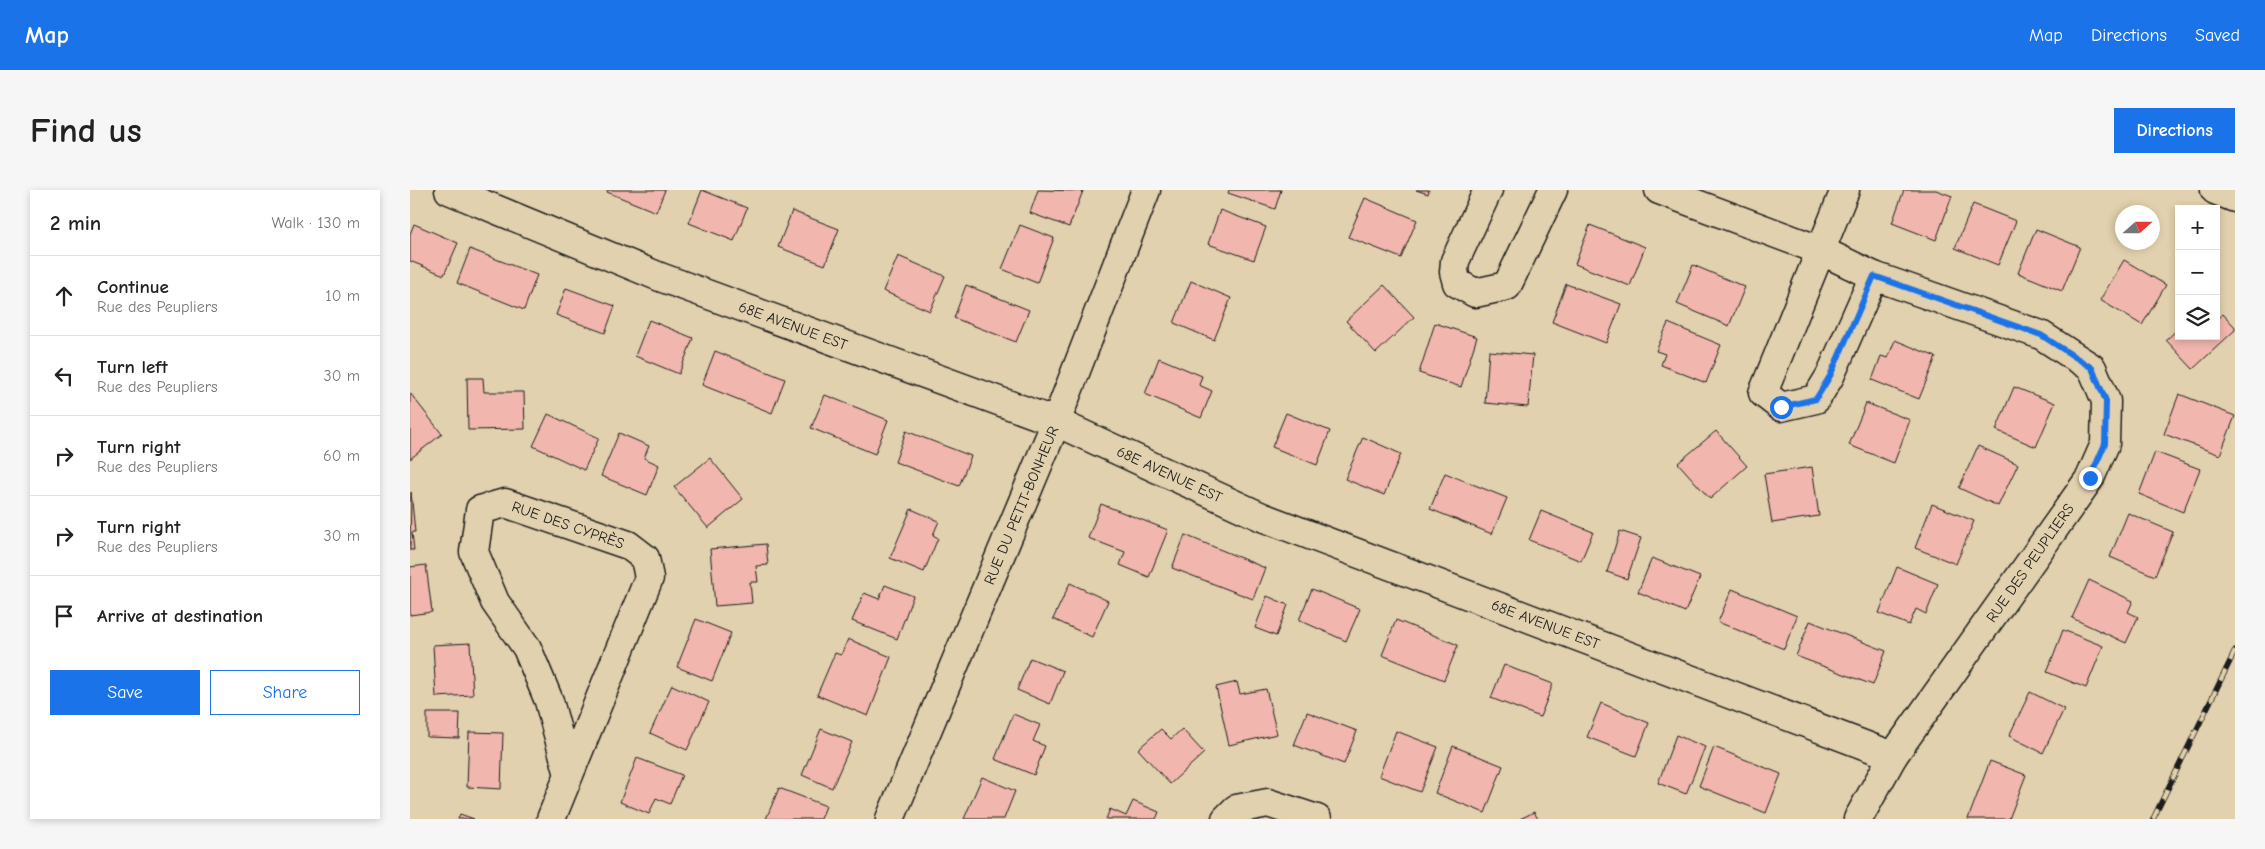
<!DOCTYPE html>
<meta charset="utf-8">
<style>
body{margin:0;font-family:"Comic Neue",sans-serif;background:#f6f6f6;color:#222}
.controls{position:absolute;right:15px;top:15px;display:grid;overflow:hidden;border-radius:0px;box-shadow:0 2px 8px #0003}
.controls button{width:45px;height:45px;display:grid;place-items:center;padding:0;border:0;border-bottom:1px solid #e0e0e0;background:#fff;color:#222;font:25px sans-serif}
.compass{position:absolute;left:1705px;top:15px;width:45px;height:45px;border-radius:50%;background:#fff;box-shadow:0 2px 8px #0003;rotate:69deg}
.stop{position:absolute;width:15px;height:15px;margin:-11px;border:4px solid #1a73e8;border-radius:50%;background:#fff}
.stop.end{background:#1a73e8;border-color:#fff;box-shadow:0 1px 5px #0008}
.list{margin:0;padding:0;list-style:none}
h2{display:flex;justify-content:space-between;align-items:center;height:65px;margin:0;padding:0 20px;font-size:21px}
h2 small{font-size:16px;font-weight:400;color:#767676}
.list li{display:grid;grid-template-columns:32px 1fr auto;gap:15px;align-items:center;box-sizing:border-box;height:80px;padding:0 20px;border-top:1px solid #e0e0e0}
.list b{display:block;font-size:19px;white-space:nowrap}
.list p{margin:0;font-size:16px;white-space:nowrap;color:#767676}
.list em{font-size:16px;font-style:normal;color:#767676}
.actions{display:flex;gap:10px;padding:15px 20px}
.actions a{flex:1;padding:11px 0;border:1px solid #1a73e8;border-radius:0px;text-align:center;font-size:18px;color:#1a73e8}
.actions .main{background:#1a73e8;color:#fff}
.icon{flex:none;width:28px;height:28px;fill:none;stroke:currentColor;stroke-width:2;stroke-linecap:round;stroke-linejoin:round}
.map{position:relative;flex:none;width:1825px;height:629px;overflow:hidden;border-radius:0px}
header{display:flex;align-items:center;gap:30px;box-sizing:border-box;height:70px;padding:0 25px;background:#1a73e8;color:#fff}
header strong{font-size:24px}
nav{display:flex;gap:28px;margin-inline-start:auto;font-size:18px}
.intro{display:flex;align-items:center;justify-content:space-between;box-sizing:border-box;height:120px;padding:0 30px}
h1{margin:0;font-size:35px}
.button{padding:12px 22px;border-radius:0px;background:#1a73e8;color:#fff;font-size:18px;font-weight:700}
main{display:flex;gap:30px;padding:0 30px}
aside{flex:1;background:#fff;border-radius:0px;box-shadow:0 2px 8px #0003}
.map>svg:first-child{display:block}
.building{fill:#f1b6ad;stroke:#1c1c1c}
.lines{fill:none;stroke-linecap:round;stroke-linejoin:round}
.minor-casing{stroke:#1c1c1c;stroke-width:31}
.minor{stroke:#e2d1ae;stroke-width:28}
.rail-casing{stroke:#1c1c1c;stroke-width:5.5}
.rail{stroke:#e2d1ae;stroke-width:4;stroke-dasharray:11;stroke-linecap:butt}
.route{stroke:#1a73e8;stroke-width:6}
.labels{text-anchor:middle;stroke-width:4;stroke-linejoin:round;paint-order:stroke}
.street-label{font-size:15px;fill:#1c1c1c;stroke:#e2d1ae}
</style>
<header>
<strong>Map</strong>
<nav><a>Map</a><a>Directions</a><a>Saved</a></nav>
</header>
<div class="intro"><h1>Find us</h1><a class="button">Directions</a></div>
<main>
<aside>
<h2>2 min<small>Walk · 130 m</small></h2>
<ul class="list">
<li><svg class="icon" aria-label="ahead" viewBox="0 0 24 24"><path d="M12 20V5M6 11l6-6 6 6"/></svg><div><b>Continue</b><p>Rue des Peupliers</p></div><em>10 m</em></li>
<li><svg class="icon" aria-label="left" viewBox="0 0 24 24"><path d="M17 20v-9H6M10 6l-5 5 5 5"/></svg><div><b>Turn left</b><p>Rue des Peupliers</p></div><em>30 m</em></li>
<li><svg class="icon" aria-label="right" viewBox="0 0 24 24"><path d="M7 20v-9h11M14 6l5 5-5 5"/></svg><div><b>Turn right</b><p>Rue des Peupliers</p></div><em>60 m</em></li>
<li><svg class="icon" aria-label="right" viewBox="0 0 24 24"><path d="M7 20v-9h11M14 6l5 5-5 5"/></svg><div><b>Turn right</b><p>Rue des Peupliers</p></div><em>30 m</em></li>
<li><svg class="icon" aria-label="arrive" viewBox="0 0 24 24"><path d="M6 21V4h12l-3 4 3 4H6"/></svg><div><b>Arrive at destination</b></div></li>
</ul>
<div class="actions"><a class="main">Save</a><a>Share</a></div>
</aside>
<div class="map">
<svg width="1825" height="629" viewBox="0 0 1825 629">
<rect width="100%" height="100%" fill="#e2d1ae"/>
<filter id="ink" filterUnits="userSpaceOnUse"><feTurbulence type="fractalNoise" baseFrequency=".02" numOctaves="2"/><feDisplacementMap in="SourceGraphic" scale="10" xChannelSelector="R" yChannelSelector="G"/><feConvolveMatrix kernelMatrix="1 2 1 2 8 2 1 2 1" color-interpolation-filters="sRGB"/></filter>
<g filter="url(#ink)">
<g class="building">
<path d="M198 0H255L246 22 197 2Z"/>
<path d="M292 0 337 18 324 51 279 33Z"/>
<path d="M628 0 673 1 659 37 620 23Z"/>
<path d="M819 0H871L865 19 818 3Z"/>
<path d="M1006 0H1019L1018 4Z"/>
<path d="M1494 0H1526L1542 6 1526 50 1482 33Z"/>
<path d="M955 8 1007 30 991 68 938 47Z"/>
<path d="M1563 14 1606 31 1588 75 1545 58Z"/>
<path d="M810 20 856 37 844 70 798 54Z"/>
<path d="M382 21 429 39 415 75 368 57Z"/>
<path d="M4 34 48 53 34 85 0 71V44Z"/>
<path d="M610 35 644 48 627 93 592 79Z"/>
<path d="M1180 35 1235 57 1220 96 1165 74Z"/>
<path d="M1626 39 1670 57 1652 101 1608 83Z"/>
<path d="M60 59 127 85 114 120 47 93Z"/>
<path d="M488 66 535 86 520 121 473 101Z"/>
<path d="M1714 70 1756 95 1732 135 1690 110Z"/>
<path d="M1283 75 1335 97 1319 136 1267 114Z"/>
<path d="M781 91 821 108 804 150 764 133Z"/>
<path d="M1156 94 1211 114 1196 153 1142 132Z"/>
<path d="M556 95 619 120 606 152 544 128Z"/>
<path d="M974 95 1004 127 966 163 936 131Z"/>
<path d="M156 98 205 116 195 143 146 125Z"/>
<path d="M1813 124 1825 137V140L1783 179 1756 150 1769 138V146H1806V129Z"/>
<path d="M239 130 283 148 269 184 225 166Z"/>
<path d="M1025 133 1067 147 1051 197 1009 183Z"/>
<path d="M1258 133 1311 155 1296 193 1251 175 1255 164 1246 161Z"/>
<path d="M1485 150 1526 167 1509 209 1462 190 1471 166 1478 168Z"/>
<path d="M305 161 375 189 362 223 292 195Z"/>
<path d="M1079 161 1123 165 1118 217 1075 213Z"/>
<path d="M749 168 792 186 789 195 802 201 791 228 735 204Z"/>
<path d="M57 188H73L74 202H114L115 239 58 240Z"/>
<path d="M1604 197 1645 213 1626 257 1586 240Z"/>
<path d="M0 203 32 244 0 269Z"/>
<path d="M1769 204 1825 226 1810 265 1754 244Z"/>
<path d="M415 205 478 230 465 264 401 238Z"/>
<path d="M1456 213 1500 230 1484 273 1439 255Z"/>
<path d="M876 223 920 241 907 275 862 257Z"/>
<path d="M138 224 189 248 174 280 123 256Z"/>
<path d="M496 241 561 266 549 296 485 272Z"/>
<path d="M1306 241 1337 276 1300 309 1268 273Z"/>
<path d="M209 243 239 256 234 268 249 275 237 305 191 286Z"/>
<path d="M953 247 991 264 974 305 935 289Z"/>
<path d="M1568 256 1608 274 1588 316 1549 298Z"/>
<path d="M1745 262 1790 279 1773 322 1729 304Z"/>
<path d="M300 268 333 309 298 338 264 297Z"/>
<path d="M1402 277 1409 326 1362 333 1354 284Z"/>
<path d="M1035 283 1097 308 1082 344 1020 319Z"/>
<path d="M1 302 5 342H2L4 360H0Z"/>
<path d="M691 314 758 340 739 387 710 375 715 362 678 348Z"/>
<path d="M1522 314 1564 331 1546 374 1505 358Z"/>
<path d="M501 319 529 331 523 345 528 348 514 382 480 368Z"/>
<path d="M1131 321 1183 342 1171 371 1119 350Z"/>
<path d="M1718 323 1763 342 1745 386 1700 367Z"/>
<path d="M1210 341 1231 348 1217 389 1197 382Z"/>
<path d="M775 345 855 378 843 409 762 378Z"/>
<path d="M356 354 358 375 346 376 348 392H340L342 413 305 416 300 359Z"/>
<path d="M1242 368 1290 387 1275 422 1228 402Z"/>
<path d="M16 375 22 422 0 425V377Z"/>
<path d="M1487 377 1528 394 1516 424 1506 419 1499 435 1469 423Z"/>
<path d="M1679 390 1723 411 1718 422 1728 427 1716 453 1662 428Z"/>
<path d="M660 393 698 411 682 447 643 429Z"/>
<path d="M475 395 503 406 487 449 442 431 454 403 469 409Z"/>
<path d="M902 399 950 419 936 451 889 430Z"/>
<path d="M1322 399 1387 426 1374 459 1308 432Z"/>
<path d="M857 406 878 415 866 446 845 438Z"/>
<path d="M286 429 321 443 302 491 267 477Z"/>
<path d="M986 430 1048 455 1034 490 972 465Z"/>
<path d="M1400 431 1476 461 1463 495 1386 466Z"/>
<path d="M1653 440 1693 456 1676 498 1637 482Z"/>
<path d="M438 449 481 467 458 526 407 505 425 463 431 465Z"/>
<path d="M60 453 63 505 26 507 23 455Z"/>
<path d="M620 468 653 481 640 514 607 500Z"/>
<path d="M1094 475 1143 494 1130 527 1081 508Z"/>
<path d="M827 492 830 504 856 499 867 544 819 555 806 497Z"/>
<path d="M262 495 299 512 277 560 240 543Z"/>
<path d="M1620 502 1654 519 1633 563 1599 546Z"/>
<path d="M1191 513 1239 533 1226 566 1177 547Z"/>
<path d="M897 522 947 541 934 574 884 555Z"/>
<path d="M17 523H50L49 548 17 547Z"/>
<path d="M603 524 630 535 623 551 635 556 624 585 585 569Z"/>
<path d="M411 539 442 552 422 598 392 585Z"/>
<path d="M751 539 761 549 772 539 794 563 760 594 728 559Z"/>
<path d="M986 541 1028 557 1010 602 969 586Z"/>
<path d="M59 542 93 543 91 599 57 597Z"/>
<path d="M1266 545 1295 557 1276 604 1248 593Z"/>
<path d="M1043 556 1093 576 1075 623 1025 603Z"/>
<path d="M1304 557 1371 584 1356 623 1289 596Z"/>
<path d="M227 568 272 585 260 614 246 608 239 624 210 612Z"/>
<path d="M1580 571 1616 585 1599 629H1558Z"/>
<path d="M572 587 605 601 594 629H554Z"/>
<path d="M369 598 416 616 411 629H356Z"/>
<path d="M723 611 749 622 746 629H696L700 619 716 626Z"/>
<path d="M1124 622 1128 629H1110Z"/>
<path d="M50 624 64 629H48Z"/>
</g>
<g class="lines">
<g class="minor-casing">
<g id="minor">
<path id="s1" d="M39 0 250 87 646 232 852 327 1483 566"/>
<path d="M1078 0 1045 71 1044 82 1047 93 1065 103 1097 96 1143 0"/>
<path d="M1249 0 1412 61 1464 86 1631 145 1682 178 1696 211 1695 254 1680 288 1483 566 1448 629"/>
<path d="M1435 0 1353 203 1371 217 1406 209 1420 186 1464 86"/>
<path d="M1805 0 1825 8"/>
<path d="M141 629 239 388 235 368 218 355 95 313 70 320 64 362 85 412 117 458 139 511 159 585"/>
<path id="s2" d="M480 629 646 232 736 0"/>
<path d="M816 629 826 619 858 613 907 629"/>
</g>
</g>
<use href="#minor" class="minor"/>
<g class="rail-casing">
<path id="rail" d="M1743 629 1825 461"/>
</g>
<use href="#rail" class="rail"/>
</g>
</g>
<g class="lines" filter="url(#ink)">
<path class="route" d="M1371 217 1406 209 1420 186 1464 86 1631 145 1682 178 1696 211 1695 254 1680 288"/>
</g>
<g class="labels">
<g class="street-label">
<text dy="5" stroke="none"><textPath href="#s1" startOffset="370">68E AVENUE EST</textPath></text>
<text dy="5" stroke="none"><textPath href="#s1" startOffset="775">68E AVENUE EST</textPath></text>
<text dy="5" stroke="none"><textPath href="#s2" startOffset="340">RUE DU PETIT-BONHEUR</textPath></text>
<text transform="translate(158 335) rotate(19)" y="5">RUE DES CYPRÈS</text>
<text transform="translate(1620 373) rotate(-55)" y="5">RUE DES PEUPLIERS</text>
<text dy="5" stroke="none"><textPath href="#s1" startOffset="1180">68E AVENUE EST</textPath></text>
</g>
</g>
</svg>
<div class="controls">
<button>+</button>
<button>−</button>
<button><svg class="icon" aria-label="layers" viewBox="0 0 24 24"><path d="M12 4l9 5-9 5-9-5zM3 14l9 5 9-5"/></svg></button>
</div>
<svg class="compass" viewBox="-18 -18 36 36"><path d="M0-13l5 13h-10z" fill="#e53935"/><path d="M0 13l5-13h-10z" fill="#767676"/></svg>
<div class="stop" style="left:1371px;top:217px"></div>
<div class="stop end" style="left:1680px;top:288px"></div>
</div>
</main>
